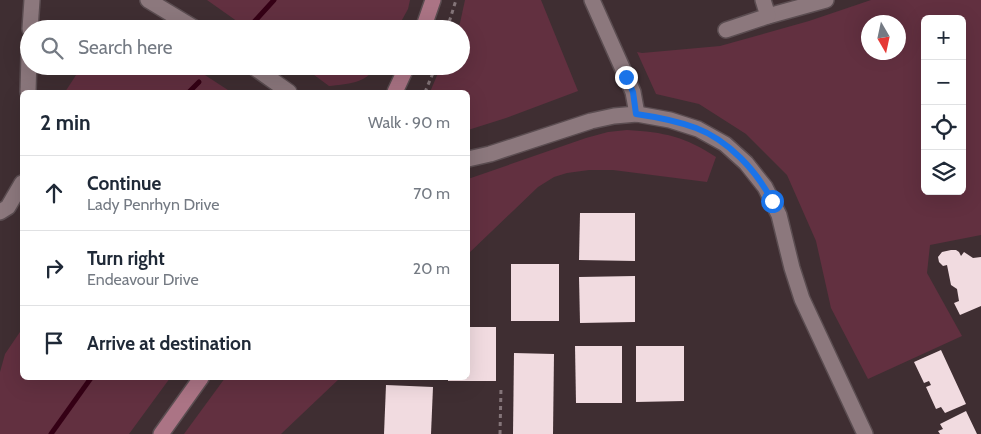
<!DOCTYPE html>
<meta charset="utf-8">
<style>
body{margin:0;font-family:Cabin,sans-serif;background:#f2f2f3;color:#1f2937}
.controls{position:absolute;right:15px;top:15px;display:grid;overflow:hidden;border-radius:8px;box-shadow:0 5px 20px #0002}
.controls button{width:45px;height:45px;display:grid;place-items:center;padding:0;border:0;border-bottom:1px solid #e0e1e3;background:#fff;color:#1f2937;font:25px sans-serif}
.compass{position:absolute;left:861px;top:15px;width:45px;height:45px;border-radius:50%;background:#fff;box-shadow:0 5px 20px #0002;rotate:171deg}
.stop{position:absolute;width:15px;height:15px;margin:-11px;border:4px solid #1a73e8;border-radius:50%;background:#fff}
.stop.end{background:#1a73e8;border-color:#fff;box-shadow:0 1px 5px #0008}
.list{margin:0;padding:0;list-style:none}
h2{display:flex;justify-content:space-between;align-items:center;height:65px;margin:0;padding:0 20px;font-size:21px}
h2 small{font-size:16px;font-weight:400;color:#747a83}
.list li{display:grid;grid-template-columns:32px 1fr auto;gap:15px;align-items:center;box-sizing:border-box;height:75px;padding:0 20px;border-top:1px solid #e0e1e3}
.list b{display:block;font-size:19px;white-space:nowrap}
.list p{margin:0;font-size:16px;white-space:nowrap;color:#747a83}
.list em{font-size:16px;font-style:normal;color:#747a83}
.icon{flex:none;width:28px;height:28px;fill:none;stroke:currentColor;stroke-width:2;stroke-linecap:round;stroke-linejoin:round}
.map{position:relative;flex:none;width:981px;height:434px;overflow:hidden}
.search{position:absolute;background:#fff;box-shadow:0 5px 20px #0002;left:20px;top:20px;width:450px;height:55px;display:flex;align-items:center;gap:12px;box-sizing:border-box;padding:0 18px;border-radius:28px;color:#747a83;font-size:19px}
.panel{position:absolute;background:#fff;box-shadow:0 5px 20px #0002;left:20px;top:90px;width:450px;height:290px;border-radius:8px}
.map>svg:first-child{display:block}
.green{fill:#623040;fill-rule:evenodd}
.lines{fill:none;stroke-linecap:round;stroke-linejoin:round}
.stream{stroke:#350015;stroke-width:5}
.building{fill:#f1dbe0}
.minor-casing{stroke:#5b4d51;stroke-width:18}
.tertiary-casing{stroke:#5b4d51;stroke-width:18}
.secondary-casing{stroke:#5b4d51;stroke-width:18}
.path{stroke:#847579;stroke-width:3;stroke-dasharray:4 4;stroke-linecap:butt}
.minor{stroke:#8c787d;stroke-width:15}
.tertiary{stroke:#8c787d;stroke-width:15}
.secondary{stroke:#ab7485;stroke-width:15}
.route{stroke:#1a73e8;stroke-width:6}
</style>
<div class="map">
<svg width="981" height="434" viewBox="0 0 981 434">
<rect width="100%" height="100%" fill="#3f2e32"/>
<g class="green">
<path d="M207 0H410L408 9 397 29H248Z"/>
<path d="M465 0H541L578 91 506 118 468 130V92H430L441 66H461V29H457L460 23Z"/>
<path d="M871 0H981V235L930 245 927 273 962 336 868 379 831 308 816 241 787 175 746 134 699 104 656 94 637 52 642 53 720 46 809 21ZM925 19H962V191H925ZM868 22H898V52H868Z"/>
<path d="M82 66H191L231 92H65Z"/>
<path d="M302 66H376C366 84 347 84 329 86Z"/>
<path d="M627 130C664 132 686 137 716 157L707 182 613 170H589L567 173 554 177 538 187 468 254V179L586 138 608 132Z"/>
<path d="M22 329V378H170L129 434H0V372L5 354Z"/>
<path d="M225 378H340L281 434H184Z"/>
</g>
<g class="lines">
<g class="stream">
<path d="M254 22 274 0"/>
<path d="M189 92 199 82"/>
<path d="M51 434 91 378"/>
</g>
</g>
<g class="building">
<path d="M580 213H635V261L579 260Z"/>
<path d="M951 250H956L959 252 961 256 964 252 973 258 981 257V306L960 315 954 303 959 301 957 289 951 285 947 265 943 266 939 262 938 257 942 252Z"/>
<rect x="511" y="264" width="48" height="57"/>
<path d="M635 276V322L580 323 579 277Z"/>
<path d="M468 327H496V381H448V378H468Z"/>
<path d="M575 346H622V403H576Z"/>
<path d="M636 346H684V401L636 402Z"/>
<path d="M941 350 966 404 945 413 941 407 936 409 926 387 931 385 929 381 924 383 914 362Z"/>
<path d="M514 353 554 354 553 434H513Z"/>
<path d="M386 385 433 387 431 434H384Z"/>
<path d="M966 411 977 434H940L938 431 943 429 940 424Z"/>
</g>
<g class="lines">
<g class="minor-casing">
<g id="minor">
<path d="M592 0 633 92 637 114"/>
<path d="M768 16 826 0"/>
<path d="M30 29 32 0"/>
<path d="M726 30 768 16 763 0"/>
<path d="M28 92 29 54"/>
<path d="M0 212 8 207 22 183"/>
</g>
</g>
<g class="tertiary-casing">
<g id="tertiary">
<path d="M148 0 196 29"/>
<path d="M252 66 289 92"/>
<path d="M468 159 490 154 591 121 614 116 637 114 670 120 698 129 725 144 746 163 765 187 779 215 792 268 802 299 865 434"/>
</g>
</g>
<g class="secondary-casing">
<g id="secondary">
<path d="M423 29 433 0"/>
<path d="M395 92 407 66"/>
<path d="M161 434 201 378"/>
</g>
</g>
<g class="path">
<path d="M447 29 456 0"/>
<path d="M425 92 436 66"/>
<path d="M500 434 501 388"/>
</g>
<use href="#minor" class="minor"/>
<use href="#tertiary" class="tertiary"/>
<use href="#secondary" class="secondary"/>
</g>
<g class="lines">
<path class="route" d="M626 77 633 92 636 114C657 117 677 121 696 128 728 140 757 171 772 201"/>
</g>
</svg>
<div class="controls">
<button>+</button>
<button>−</button>
<button><svg class="icon" aria-label="locate" viewBox="0 0 24 24"><circle cx="12" cy="12" r="6"/><path d="M12 2v4M12 18v4M2 12h4M18 12h4"/></svg></button>
<button><svg class="icon" aria-label="layers" viewBox="0 0 24 24"><path d="M12 4l9 5-9 5-9-5zM3 14l9 5 9-5"/></svg></button>
</div>
<svg class="compass" viewBox="-18 -18 36 36"><path d="M0-13l5 13h-10z" fill="#e53935"/><path d="M0 13l5-13h-10z" fill="#747a83"/></svg>
<div class="stop" style="left:772px;top:201px"></div>
<div class="stop end" style="left:626px;top:77px"></div>
<div class="search"><svg class="icon" aria-label="search" viewBox="0 0 24 24"><circle cx="10" cy="10" r="6"/><path d="M15 15l6 6"/></svg>Search here</div>
<section class="panel">
<h2>2 min<small>Walk · 90 m</small></h2>
<ul class="list">
<li><svg class="icon" aria-label="ahead" viewBox="0 0 24 24"><path d="M12 20V5M6 11l6-6 6 6"/></svg><div><b>Continue</b><p>Lady Penrhyn Drive</p></div><em>70 m</em></li>
<li><svg class="icon" aria-label="right" viewBox="0 0 24 24"><path d="M7 20v-9h11M14 6l5 5-5 5"/></svg><div><b>Turn right</b><p>Endeavour Drive</p></div><em>20 m</em></li>
<li><svg class="icon" aria-label="arrive" viewBox="0 0 24 24"><path d="M6 21V4h12l-3 4 3 4H6"/></svg><div><b>Arrive at destination</b></div></li>
</ul>
</section>
</div>
